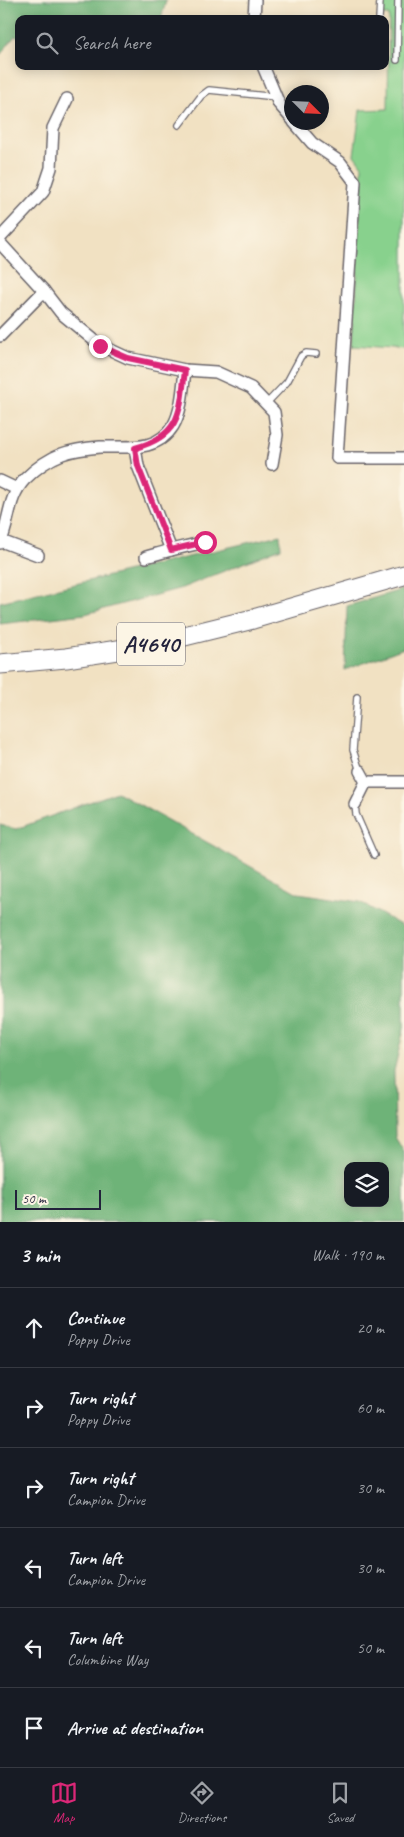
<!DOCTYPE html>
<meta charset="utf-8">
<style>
body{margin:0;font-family:Caveat,sans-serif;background:#20242c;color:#f1f3f6}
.controls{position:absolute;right:15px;bottom:15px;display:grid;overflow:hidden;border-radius:10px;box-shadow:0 2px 12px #0003}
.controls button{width:45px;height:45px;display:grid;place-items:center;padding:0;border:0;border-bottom:1px solid #363941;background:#171b24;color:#f1f3f6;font:25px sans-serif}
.compass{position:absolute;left:284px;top:85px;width:45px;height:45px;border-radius:50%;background:#171b24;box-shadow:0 2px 12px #0003;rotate:114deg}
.scale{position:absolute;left:15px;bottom:12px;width:86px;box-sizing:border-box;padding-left:5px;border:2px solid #22223b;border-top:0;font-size:14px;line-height:18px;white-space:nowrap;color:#22223b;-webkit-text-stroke:4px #fcf5e5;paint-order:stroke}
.stop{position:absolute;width:15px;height:15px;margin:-11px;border:4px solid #db2777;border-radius:50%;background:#fff}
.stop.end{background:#db2777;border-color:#fff;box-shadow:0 1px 5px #0008}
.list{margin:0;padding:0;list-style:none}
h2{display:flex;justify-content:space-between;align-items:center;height:65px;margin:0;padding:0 20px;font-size:21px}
h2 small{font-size:16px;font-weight:400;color:#9ea1a6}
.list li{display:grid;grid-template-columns:32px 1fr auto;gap:15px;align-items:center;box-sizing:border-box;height:80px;padding:0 20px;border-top:1px solid #363941}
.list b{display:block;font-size:19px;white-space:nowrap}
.list p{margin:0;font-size:16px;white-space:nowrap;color:#9ea1a6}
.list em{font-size:16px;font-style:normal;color:#9ea1a6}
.icon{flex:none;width:28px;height:28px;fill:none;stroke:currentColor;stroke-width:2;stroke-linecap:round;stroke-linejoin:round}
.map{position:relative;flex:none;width:404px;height:1222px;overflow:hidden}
.search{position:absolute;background:#171b24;box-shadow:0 2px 12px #0003;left:15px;right:15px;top:15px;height:55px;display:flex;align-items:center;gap:12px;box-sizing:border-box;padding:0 18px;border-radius:10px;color:#9ea1a6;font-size:19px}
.sheet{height:545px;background:#171b24}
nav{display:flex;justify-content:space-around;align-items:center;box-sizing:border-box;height:70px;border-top:1px solid #363941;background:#171b24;font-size:14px;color:#9ea1a6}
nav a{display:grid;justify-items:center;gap:2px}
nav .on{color:#db2777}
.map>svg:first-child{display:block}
.green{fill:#88d18d;stroke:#557a64}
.forest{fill:#6eb378;stroke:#486a5a;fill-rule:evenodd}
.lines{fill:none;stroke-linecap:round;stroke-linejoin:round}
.lane-casing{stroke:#6a656a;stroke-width:8}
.street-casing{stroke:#6a656a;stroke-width:14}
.primary-casing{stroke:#6a656a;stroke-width:21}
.lane{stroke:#fff;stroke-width:5.5}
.street{stroke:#fff;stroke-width:11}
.primary{stroke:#fff;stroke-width:19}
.route{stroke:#db2777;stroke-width:6}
.labels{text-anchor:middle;stroke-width:4;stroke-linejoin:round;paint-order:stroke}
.shield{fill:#fcf5e5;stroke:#63616e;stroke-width:1}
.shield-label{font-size:24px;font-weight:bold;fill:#22223b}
</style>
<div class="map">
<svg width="404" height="1222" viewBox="0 0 404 1222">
<rect width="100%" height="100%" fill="#fcf5e5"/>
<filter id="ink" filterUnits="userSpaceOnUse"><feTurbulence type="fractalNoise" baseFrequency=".02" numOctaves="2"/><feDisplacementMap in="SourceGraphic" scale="10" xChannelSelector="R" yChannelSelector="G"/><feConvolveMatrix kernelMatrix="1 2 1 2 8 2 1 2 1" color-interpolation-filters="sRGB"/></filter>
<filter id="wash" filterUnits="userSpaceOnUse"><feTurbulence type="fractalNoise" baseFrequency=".0096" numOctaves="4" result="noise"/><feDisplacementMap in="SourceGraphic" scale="20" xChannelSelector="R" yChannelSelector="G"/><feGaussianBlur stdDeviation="1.12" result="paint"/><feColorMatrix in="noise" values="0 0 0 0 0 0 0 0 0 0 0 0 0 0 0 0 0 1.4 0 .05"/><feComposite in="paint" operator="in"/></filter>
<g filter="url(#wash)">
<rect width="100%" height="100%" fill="#f1e1c2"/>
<path class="green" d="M383 0H404V349L354 345 362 166 354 155 360 110 388 109 389 15H382Z"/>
<g class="forest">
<path d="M0 0H168L166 1 161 19H19V37L15 36 0 55Z"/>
<path d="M280 535 281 548 182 588 85 614 0 624V602Z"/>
<path d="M404 589V648L345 670 347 606Z"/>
<path d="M117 792 298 893 360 902 404 927V1028L394 1071 395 1137 404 1152V1222H0V825L16 829ZM348 1166H385V1203H348Z"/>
</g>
</g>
<g filter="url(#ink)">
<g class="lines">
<g class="lane-casing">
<g id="lane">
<path d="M379 19 380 0"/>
<path d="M397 60 398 0"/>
<path d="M179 125 201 96 209 90 276 97"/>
<path d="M266 404 287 382 301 356 306 353 316 354"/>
<path d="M357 697 353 750 360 771"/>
<path d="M355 804 356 814 374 855"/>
</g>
</g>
<g class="street-casing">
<g id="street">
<path d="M254 19 255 0"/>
<path d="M263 66 279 104 292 119"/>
<path d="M294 122 312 143 340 162 355 182 337 458H404"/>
<path d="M0 238 43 192 51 168 53 128 67 99"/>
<path d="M0 243 44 291 61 313 100 345 128 358 185 370 216 372 251 388 274 412 277 435 272 464"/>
<path d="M0 336 44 291"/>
<path d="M135 448 138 466 171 550 205 542"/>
<path d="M0 481 17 489"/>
<path d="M1 541 38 555"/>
<path d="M0 543C10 522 7 498 25 479 35 469 49 459 62 454 73 450 89 448 100 447 127 446 156 453 173 426 182 411 183 387 185 370"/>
<path d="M146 557 171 550"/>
<path d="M366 782H404"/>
<path d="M355 804 366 782 360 771"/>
</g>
</g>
<g class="primary-casing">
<path id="primary" d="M0 664 66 658 144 646 253 619 404 575"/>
</g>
<use href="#lane" class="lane"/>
<use href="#street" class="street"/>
<use href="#primary" class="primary"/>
</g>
</g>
<g class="lines" filter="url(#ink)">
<path class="route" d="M100 346 128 358 185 370C180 412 181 436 135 448L138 466 171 550 205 542"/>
</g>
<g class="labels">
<rect class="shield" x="117" y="622.5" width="68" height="43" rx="4"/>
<g class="shield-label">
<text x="151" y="652">A4640</text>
</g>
</g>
</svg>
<div class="controls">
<button><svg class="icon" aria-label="layers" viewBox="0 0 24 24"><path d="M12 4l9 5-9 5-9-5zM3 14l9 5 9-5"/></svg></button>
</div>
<svg class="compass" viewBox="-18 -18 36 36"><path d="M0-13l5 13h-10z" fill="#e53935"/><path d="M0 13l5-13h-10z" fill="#9ea1a6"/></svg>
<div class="scale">50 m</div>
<div class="stop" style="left:205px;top:542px"></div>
<div class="stop end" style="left:100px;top:346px"></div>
<div class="search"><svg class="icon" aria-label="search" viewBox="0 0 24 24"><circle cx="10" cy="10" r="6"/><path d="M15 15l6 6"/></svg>Search here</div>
</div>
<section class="sheet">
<h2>3 min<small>Walk · 190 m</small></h2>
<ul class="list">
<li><svg class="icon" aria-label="ahead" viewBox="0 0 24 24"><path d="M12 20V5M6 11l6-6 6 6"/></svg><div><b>Continue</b><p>Poppy Drive</p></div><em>20 m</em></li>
<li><svg class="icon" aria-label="right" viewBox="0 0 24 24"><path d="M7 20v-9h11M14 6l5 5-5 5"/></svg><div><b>Turn right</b><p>Poppy Drive</p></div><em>60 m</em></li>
<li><svg class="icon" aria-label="right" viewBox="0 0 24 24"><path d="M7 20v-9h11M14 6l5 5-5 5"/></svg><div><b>Turn right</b><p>Campion Drive</p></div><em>30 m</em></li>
<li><svg class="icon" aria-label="left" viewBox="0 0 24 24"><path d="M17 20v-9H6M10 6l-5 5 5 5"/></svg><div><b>Turn left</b><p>Campion Drive</p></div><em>30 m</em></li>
<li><svg class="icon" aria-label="left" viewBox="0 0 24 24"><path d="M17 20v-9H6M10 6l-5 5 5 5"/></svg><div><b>Turn left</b><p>Columbine Way</p></div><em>50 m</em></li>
<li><svg class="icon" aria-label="arrive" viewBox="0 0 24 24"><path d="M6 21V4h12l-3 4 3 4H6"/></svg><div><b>Arrive at destination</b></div></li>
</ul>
</section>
<nav>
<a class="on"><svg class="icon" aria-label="map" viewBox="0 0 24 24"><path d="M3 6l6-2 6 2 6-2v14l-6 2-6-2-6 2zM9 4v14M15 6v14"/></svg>Map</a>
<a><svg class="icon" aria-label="directions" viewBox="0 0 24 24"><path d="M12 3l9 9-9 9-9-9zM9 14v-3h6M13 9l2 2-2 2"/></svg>Directions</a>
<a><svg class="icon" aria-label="saved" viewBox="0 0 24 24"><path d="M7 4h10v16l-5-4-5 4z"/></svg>Saved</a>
</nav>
